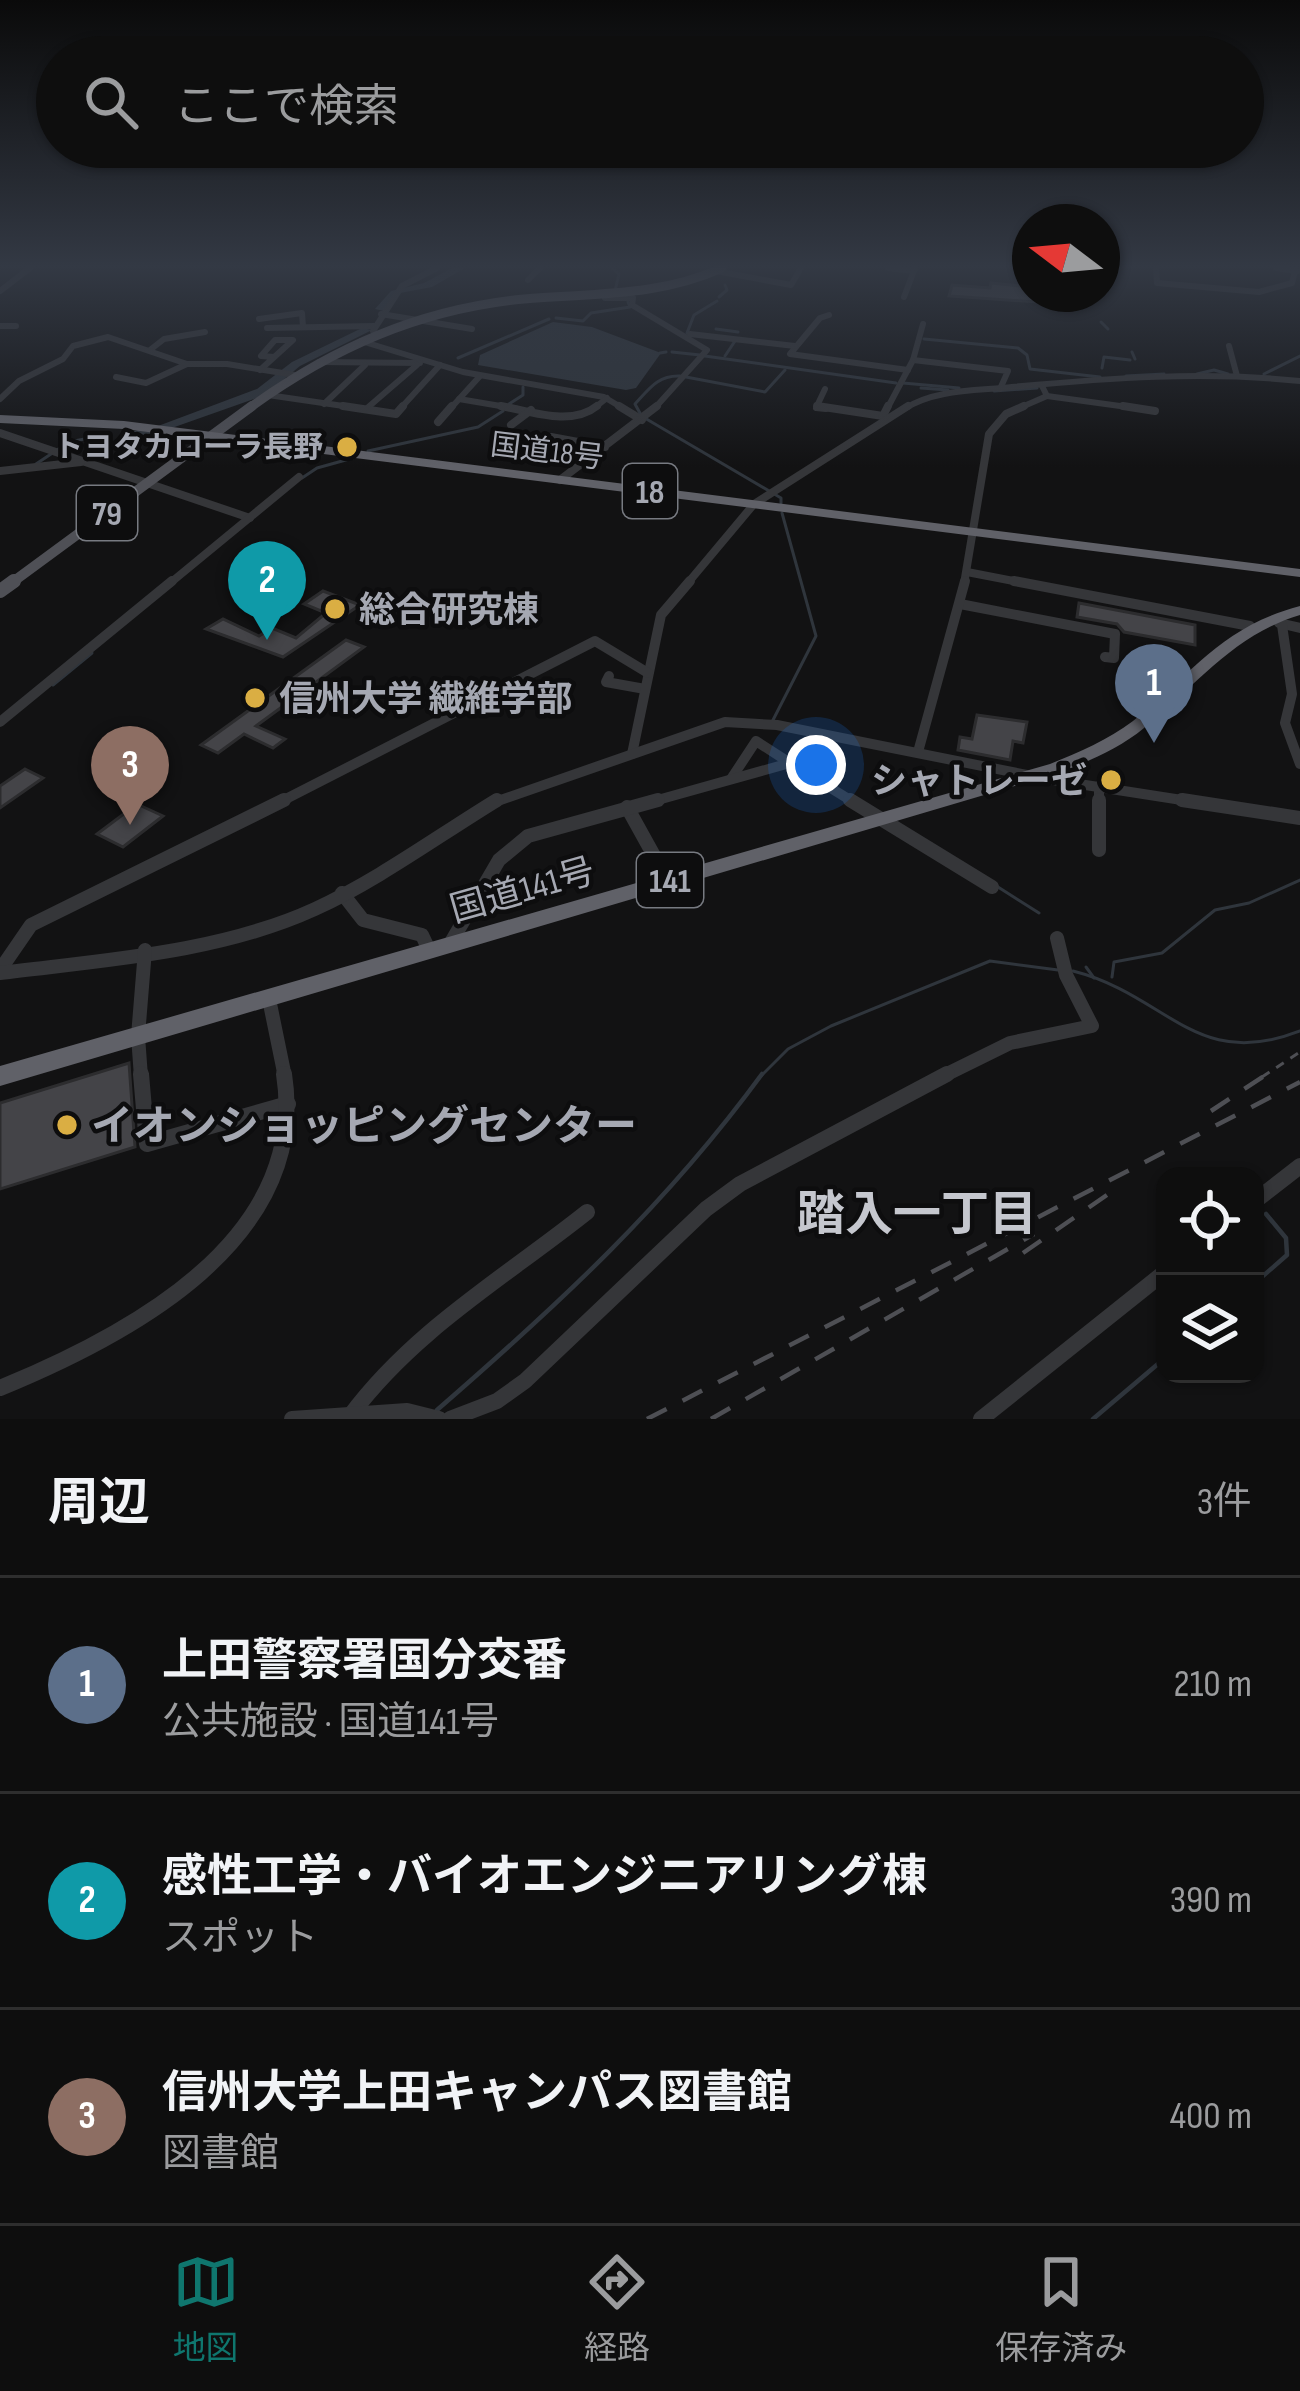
<!DOCTYPE html>
<html lang="ja">
<meta charset="utf-8">
<style>
body{margin:0;font-family:"Sofia Sans Condensed","Noto Sans JP",sans-serif;background:#1c1c1c;color:#f1f3f6}
.controls{position:absolute;right:36px;bottom:36px;display:grid;overflow:hidden;border-radius:24px;box-shadow:0 3px 9px #0004}
.controls button{width:108px;height:108px;display:grid;place-items:center;padding:0;border:0;border-bottom:3px solid #2e2e2e;background:#0e0e0e;color:#f1f3f6;font:60px sans-serif}
.compass{position:absolute;left:1012px;top:204px;width:108px;height:108px;border-radius:50%;background:#0e0e0e;box-shadow:0 3px 9px #0004;rotate:286deg}
.you{position:absolute;left:816px;top:765px;width:42px;height:42px;margin:-30px;border:9px solid #fff;border-radius:50%;background:#1a73e8;box-shadow:0 0 0 18px #1a73e833}
.badge{display:grid;place-items:center;width:78px;height:78px;border-radius:50%;background:#0f766e;color:#fff;font-size:39px;font-weight:700}
.pin{position:absolute;translate:-50% -99px;filter:drop-shadow(0 3px 6px #0008)}
.pin::after{content:'';position:absolute;top:63px;width:42px;height:36px;background:inherit;clip-path:polygon(0 0,100% 0,50% 100%)}
.list{margin:0;padding:0;list-style:none}
h2{display:flex;justify-content:space-between;align-items:center;height:156px;margin:0;padding:0 48px;font-size:51px}
h2 small{font-size:39px;font-weight:400;color:#9b9c9e}
.list li{display:grid;grid-template-columns:78px 1fr auto;gap:36px;align-items:center;box-sizing:border-box;height:216px;padding:0 48px;border-top:3px solid #2e2e2e}
.list b{display:block;font-size:45px;white-space:nowrap}
.list p{margin:0;font-size:39px;white-space:nowrap;color:#9b9c9e}
.list em{font-size:39px;font-style:normal;color:#9b9c9e}
.icon{flex:none;width:66px;height:66px;fill:none;stroke:currentColor;stroke-width:2;stroke-linecap:round;stroke-linejoin:round}
.map{position:relative;flex:none;width:1300px;height:1419px;overflow:hidden}
.search{position:absolute;background:#0e0e0e;box-shadow:0 3px 9px #0004;left:36px;right:36px;top:36px;height:132px;display:flex;align-items:center;gap:30px;box-sizing:border-box;padding:0 42px;border-radius:66px;color:#9b9c9e;font-size:45px}
.sheet{height:804px;background:#0e0e0e}
nav{display:flex;justify-content:space-around;align-items:center;box-sizing:border-box;height:168px;border-top:3px solid #2e2e2e;background:#0e0e0e;font-size:33px;color:#9b9c9e}
nav a{display:grid;justify-items:center;gap:6px}
nav .on{color:#0f766e}
.map>svg:first-child{display:block}
.water{fill:#2f353c}
.lines{fill:none;stroke-linecap:round;stroke-linejoin:round}
.stream-far1{stroke:#2f353c;stroke-width:3}
.stream{stroke:#2f353c;stroke-width:4.5}
.river{fill:#2f353c;fill-rule:evenodd}
.building{fill:#444448;stroke:#2c2c2e;stroke-width:3}
.minor-far4{stroke:#353639;stroke-width:6}
.minor-far3{stroke:#353639;stroke-width:8}
.minor-far2{stroke:#353639;stroke-width:10}
.minor-far1{stroke:#353639;stroke-width:14}
.minor{stroke:#353639;stroke-width:16}
.major-far2{stroke:#4f5056;stroke-width:9}
.major-far1{stroke:#4f5056;stroke-width:10}
.major{stroke:#4f5056;stroke-width:14}
.highway{fill:#606168;fill-rule:evenodd}
.rail-far1{stroke:#4e4f54;stroke-width:3;stroke-dasharray:9 8;stroke-linecap:butt}
.rail{stroke:#4e4f54;stroke-width:4.5;stroke-dasharray:22 18;stroke-linecap:butt}
.poi-dot{fill:#daae43;stroke:#0d0d0e;stroke-width:4.5}
.labels{text-anchor:middle;stroke-width:9;stroke-linejoin:round;paint-order:stroke}
.far-poi-label{font-size:30px;font-weight:bold;fill:#a5a8b2;stroke:#0d0d0e;text-anchor:end}
.far-street-label{font-size:30px;fill:#a5a8b2;stroke:#0d0d0e}
.shield{fill:#0d0d0e;stroke:#777a81;stroke-width:3}
.shield-label{font-size:33px;font-weight:bold;fill:#a5a8b2}
.poi-label{font-size:36px;font-weight:bold;fill:#a5a8b2;stroke:#0d0d0e;text-anchor:start}
.street-label{font-size:36px;fill:#a5a8b2;stroke:#0d0d0e}
.near-poi-label{font-size:42px;font-weight:bold;fill:#a5a8b2;stroke:#0d0d0e;text-anchor:start}
.near-neighbourhood-label{font-size:48px;font-weight:bold;fill:#c5c7ce;stroke:#0d0d0e}
</style>
<div class="map">
<svg width="1300" height="1419" viewBox="0 0 1300 1419">
<rect width="100%" height="100%" fill="#121213"/>
<path class="water" d="M553 322 592 327 661 353 636 388 626 390 478 365 480 355Z"/>
<g class="lines">
<g class="stream-far1">
<path d="M612 268 619 274 615 291"/>
<path d="M719 297 727 290 725 285"/>
<path d="M556 318 583 321 591 313 630 307 628 302"/>
<path d="M1101 322 1108 329"/>
<path d="M716 329 738 332"/>
<path d="M687 333 694 315 717 301"/>
<path d="M924 339 1018 348 1027 355 1030 369 1100 377"/>
<path d="M672 352 700 355"/>
<path d="M1132 352 1135 359"/>
<path d="M660 353 666 352"/>
<path d="M705 356 896 383"/>
<path d="M725 356 735 341"/>
<path d="M458 358 549 319"/>
<path d="M1102 368 1104 357 1130 360"/>
<path d="M1197 374 1214 370 1228 374"/>
<path d="M1264 374 1300 356"/>
<path d="M1126 376 1164 374"/>
<path d="M686 377 765 392 785 370"/>
<path d="M903 383 959 388"/>
<path d="M921 388 948 390"/>
<path d="M994 391 1037 388"/>
<path d="M509 404 523 395V387"/>
<path d="M641 415 635 404C649 389 658 375 680 376"/>
<path d="M643 417 781 498V503"/>
<path d="M368 451 478 427 503 411"/>
<path d="M36 464 69 442 105 435"/>
<path d="M302 478 317 468 353 458"/>
<path d="M53 685 92 653"/>
<path d="M772 722 816 636 782 513"/>
<path d="M998 887 1039 913"/>
<path d="M1086 967 1094 978"/>
<path d="M1073 971C1168 995 1195 1072 1300 1031"/>
<path d="M1112 977 1114 962 1162 953 1215 910 1249 903 1300 880"/>
<path d="M760 1077 788 1049 831 1026 990 961 1058 970"/>
</g>
<g class="stream">
<path d="M1255 1283 1287 1255 1286 1238 1266 1214"/>
<path d="M437 1410C559 1304 666 1205 762 1074"/>
<path d="M1093 1419 1165 1358"/>
</g>
<g class="river">
<path d="M452 268H465L432 287 400 293 384 311 375 309 391 291 424 283Z"/>
<path d="M362 328 372 330 300 366 265 395 169 429 158 426 257 389 292 362Z"/>
<path d="M147 427 153 431 152 434 130 439 123 435Z"/>
</g>
</g>
<g class="building">
<path d="M991 283 1030 287V294H1054L1053 303 949 296 952 285 990 288Z"/>
<path d="M323 591 360 605 283 657 206 629 223 619 259 636 272 628 296 638 326 613 304 604Z"/>
<path d="M1079 603 1195 625V645L1124 632 1117 624 1077 617Z"/>
<path d="M346 640 364 647 256 726 285 739 273 748 244 734 218 753 201 745Z"/>
<path d="M977 715 1027 722 1023 743 1013 741 1010 760 958 750 960 737 972 739Z"/>
<path d="M25 769 43 778 0 808V786Z"/>
<path d="M137 804 163 816 123 847 97 834Z"/>
<path d="M129 1063 135 1147 0 1189V1103Z"/>
</g>
<g class="lines">
<g class="minor-far4">
<path d="M888 268 914 271"/>
<path d="M1156 268 1157 283 1259 292 1292 283 1295 271"/>
<path d="M1276 268 1297 271"/>
<path d="M716 271 791 285 801 268"/>
<path d="M528 280 540 268"/>
<path d="M0 291 30 268"/>
<path d="M904 297 915 268"/>
<path d="M605 298H633L632 305 707 350 654 409"/>
<path d="M381 314 472 329"/>
<path d="M829 315 820 318 790 354 908 370"/>
<path d="M259 319 302 313 303 327"/>
<path d="M0 326H16"/>
<path d="M267 328 374 326"/>
<path d="M373 331 402 286 437 268"/>
<path d="M690 334 795 346"/>
<path d="M361 341 463 372 604 397 624 409"/>
<path d="M1229 346 1237 376"/>
<path d="M150 350 164 339 205 332"/>
<path d="M913 360 1008 371 1000 389"/>
<path d="M319 362 420 363"/>
<path d="M260 370 293 340H275L261 356 274 357"/>
<path d="M116 377 146 383 187 364"/>
<path d="M825 389 816 408 826 409"/>
<path d="M268 395 364 409"/>
<path d="M1047 396 1142 409"/>
<path d="M0 399 19 381 63 359 73 346 108 337 187 364H227L295 375"/>
<path d="M459 399 518 409"/>
<path d="M324 404 365 365"/>
<path d="M366 409 417 365"/>
<path d="M400 409 440 365"/>
<path d="M450 409 480 376"/>
<path d="M593 409 607 398"/>
<path d="M887 409 913 360 923 324"/>
<path d="M904 409C935 389 976 391 1012 387 1108 378 1203 371 1300 381"/>
<path d="M1017 409 1047 396 1042 386"/>
</g>
<g class="minor-far3">
<path d="M343 406 396 414 403 406"/>
<path d="M501 406C530 411 571 427 597 406"/>
<path d="M619 406 642 420"/>
<path d="M817 406 883 416"/>
<path d="M1123 406 1155 411"/>
<path d="M883 416 888 406"/>
<path d="M438 422 452 406"/>
<path d="M511 425 531 410"/>
<path d="M0 433 250 518"/>
<path d="M551 437 605 447"/>
<path d="M0 471 81 462"/>
<path d="M560 480 657 406"/>
<path d="M967 572 1029 584"/>
<path d="M169 584 299 477"/>
<path d="M687 584 754 504 908 406"/>
<path d="M964 584 989 434 1006 414 1024 406"/>
</g>
<g class="minor-far2">
<path d="M1014 581 1250 626"/>
<path d="M960 604 1115 634 1114 658 1105 657"/>
<path d="M1279 623 1300 628"/>
<path d="M1282 625 1292 694 1285 723 1300 764"/>
<path d="M609 676 606 682 645 689"/>
<path d="M0 722 172 581"/>
<path d="M918 752 965 581"/>
<path d="M632 754 661 615 690 581"/>
<path d="M731 779 756 741 790 763"/>
<path d="M1099 786V803"/>
<path d="M278 803 595 641 648 673"/>
<path d="M492 803 725 722 777 725 1047 779 1201 803"/>
<path d="M647 803 790 763 855 803"/>
</g>
<g class="minor-far1">
<path d="M850 800 992 887"/>
<path d="M1099 800V850"/>
<path d="M1182 800 1300 818"/>
<path d="M627 807 668 881"/>
<path d="M342 893 363 920 422 935 429 950"/>
<path d="M450 944 499 860 528 836 658 800"/>
<path d="M0 970 31 925 284 800"/>
<path d="M0 973C104 960 219 953 315 909 378 880 438 836 497 800"/>
<path d="M269 999 285 1077"/>
<path d="M141 1077 138 1036 145 950"/>
<path d="M941 1077 1010 1043 1092 1026 1066 975 1057 938"/>
</g>
<g class="minor">
<path d="M141 1074 147 1144 288 1104"/>
<path d="M1255 1201 1300 1166"/>
<path d="M0 1388C129 1335 310 1240 284 1074"/>
<path d="M350 1416C414 1330 504 1278 587 1212"/>
<path d="M292 1419 407 1411 439 1419"/>
<path d="M450 1419 497 1401 525 1381 706 1209 740 1184 947 1074"/>
<path d="M981 1419 1165 1272"/>
</g>
<path class="major-far2" d="M248 409C332 348 420 309 524 299 593 293 658 297 722 268"/>
<path class="major-far1" d="M10 584 252 406"/>
<path class="major" d="M0 591 14 581"/>
<g class="highway">
<path d="M0 415 124 421 1300 569V577L124 429 0 423Z"/>
<path d="M1300 606V615C1233 635 1196 686 1144 728 1120 748 1091 760 1062 772L0 1086V1066L1050 764C1079 752 1108 740 1133 721 1193 673 1221 627 1300 606Z"/>
</g>
<path class="rail-far1" d="M1262 1077 1300 1052"/>
<g class="rail">
<path d="M1211 1111 1267 1074"/>
<path d="M1023 1253 1117 1188"/>
<path d="M647 1419 1300 1082"/>
<path d="M711 1419 1034 1234"/>
</g>
</g>
<linearGradient id="sky" x2="0" y2="1"><stop stop-color="#0a0a0a"/><stop offset="0.57" stop-color="#333944"/><stop offset="1" stop-color="#333944" stop-opacity="0"/></linearGradient>
<rect width="1300" height="467" fill="url(#sky)"/>
<g class="poi-dot">
<circle cx="347" cy="447" r="12"/>
<circle cx="335" cy="609" r="12"/>
<circle cx="255" cy="698" r="12"/>
<circle cx="1111" cy="780" r="12"/>
<circle cx="67" cy="1125" r="12"/>
</g>
<g class="labels">
<g class="far-poi-label">
<text x="323" y="457">トヨタカローラ長野</text>
</g>
<g class="far-street-label">
<text transform="translate(547 451) rotate(7)" y="10">国道18号</text>
</g>
<g class="shield">
<rect x="623" y="464" width="54" height="54" rx="9"/>
<rect x="77" y="486" width="60" height="54" rx="9"/>
<rect x="637" y="853" width="66" height="54" rx="9"/>
</g>
<g class="shield-label">
<text x="650" y="503">18</text>
<text x="107" y="525">79</text>
<text x="670" y="892">141</text>
</g>
<g class="poi-label">
<text x="359" y="622">総合研究棟</text>
<text x="279" y="711">信州大学 繊維学部</text>
<text x="1087" y="793" text-anchor="end">シャトレーゼ</text>
</g>
<g class="street-label">
<text transform="translate(522 889) rotate(-16)" y="13">国道141号</text>
</g>
<g class="near-poi-label">
<text x="91" y="1140">イオンショッピングセンター</text>
</g>
<g class="near-neighbourhood-label">
<text x="917" y="1230">踏入一丁目</text>
</g>
</g>
</svg>
<div class="controls">
<button><svg class="icon" aria-label="locate" viewBox="0 0 24 24"><circle cx="12" cy="12" r="6"/><path d="M12 2v4M12 18v4M2 12h4M18 12h4"/></svg></button>
<button><svg class="icon" aria-label="layers" viewBox="0 0 24 24"><path d="M12 4l9 5-9 5-9-5zM3 14l9 5 9-5"/></svg></button>
</div>
<svg class="compass" viewBox="-18 -18 36 36"><path d="M0-13l5 13h-10z" fill="#e53935"/><path d="M0 13l5-13h-10z" fill="#9b9c9e"/></svg>
<div class="you"></div>
<div class="pin badge" style="left:1154px;top:743px;background:#5c6f8a">1</div>
<div class="pin badge" style="left:267px;top:640px;background:#0f9aa8">2</div>
<div class="pin badge" style="left:130px;top:825px;background:#8d6e63">3</div>
<div class="search"><svg class="icon" aria-label="search" viewBox="0 0 24 24"><circle cx="10" cy="10" r="6"/><path d="M15 15l6 6"/></svg>ここで検索</div>
</div>
<section class="sheet">
<h2>周辺<small>3件</small></h2>
<ul class="list">
<li><span class="badge" style="background:#5c6f8a">1</span><div><b>上田警察署国分交番</b><p>公共施設 · 国道141号</p></div><em>210 m</em></li>
<li><span class="badge" style="background:#0f9aa8">2</span><div><b>感性工学・バイオエンジニアリング棟</b><p>スポット</p></div><em>390 m</em></li>
<li><span class="badge" style="background:#8d6e63">3</span><div><b>信州大学上田キャンパス図書館</b><p>図書館</p></div><em>400 m</em></li>
</ul>
</section>
<nav>
<a class="on"><svg class="icon" aria-label="map" viewBox="0 0 24 24"><path d="M3 6l6-2 6 2 6-2v14l-6 2-6-2-6 2zM9 4v14M15 6v14"/></svg>地図</a>
<a><svg class="icon" aria-label="directions" viewBox="0 0 24 24"><path d="M12 3l9 9-9 9-9-9zM9 14v-3h6M13 9l2 2-2 2"/></svg>経路</a>
<a><svg class="icon" aria-label="saved" viewBox="0 0 24 24"><path d="M7 4h10v16l-5-4-5 4z"/></svg>保存済み</a>
</nav>
